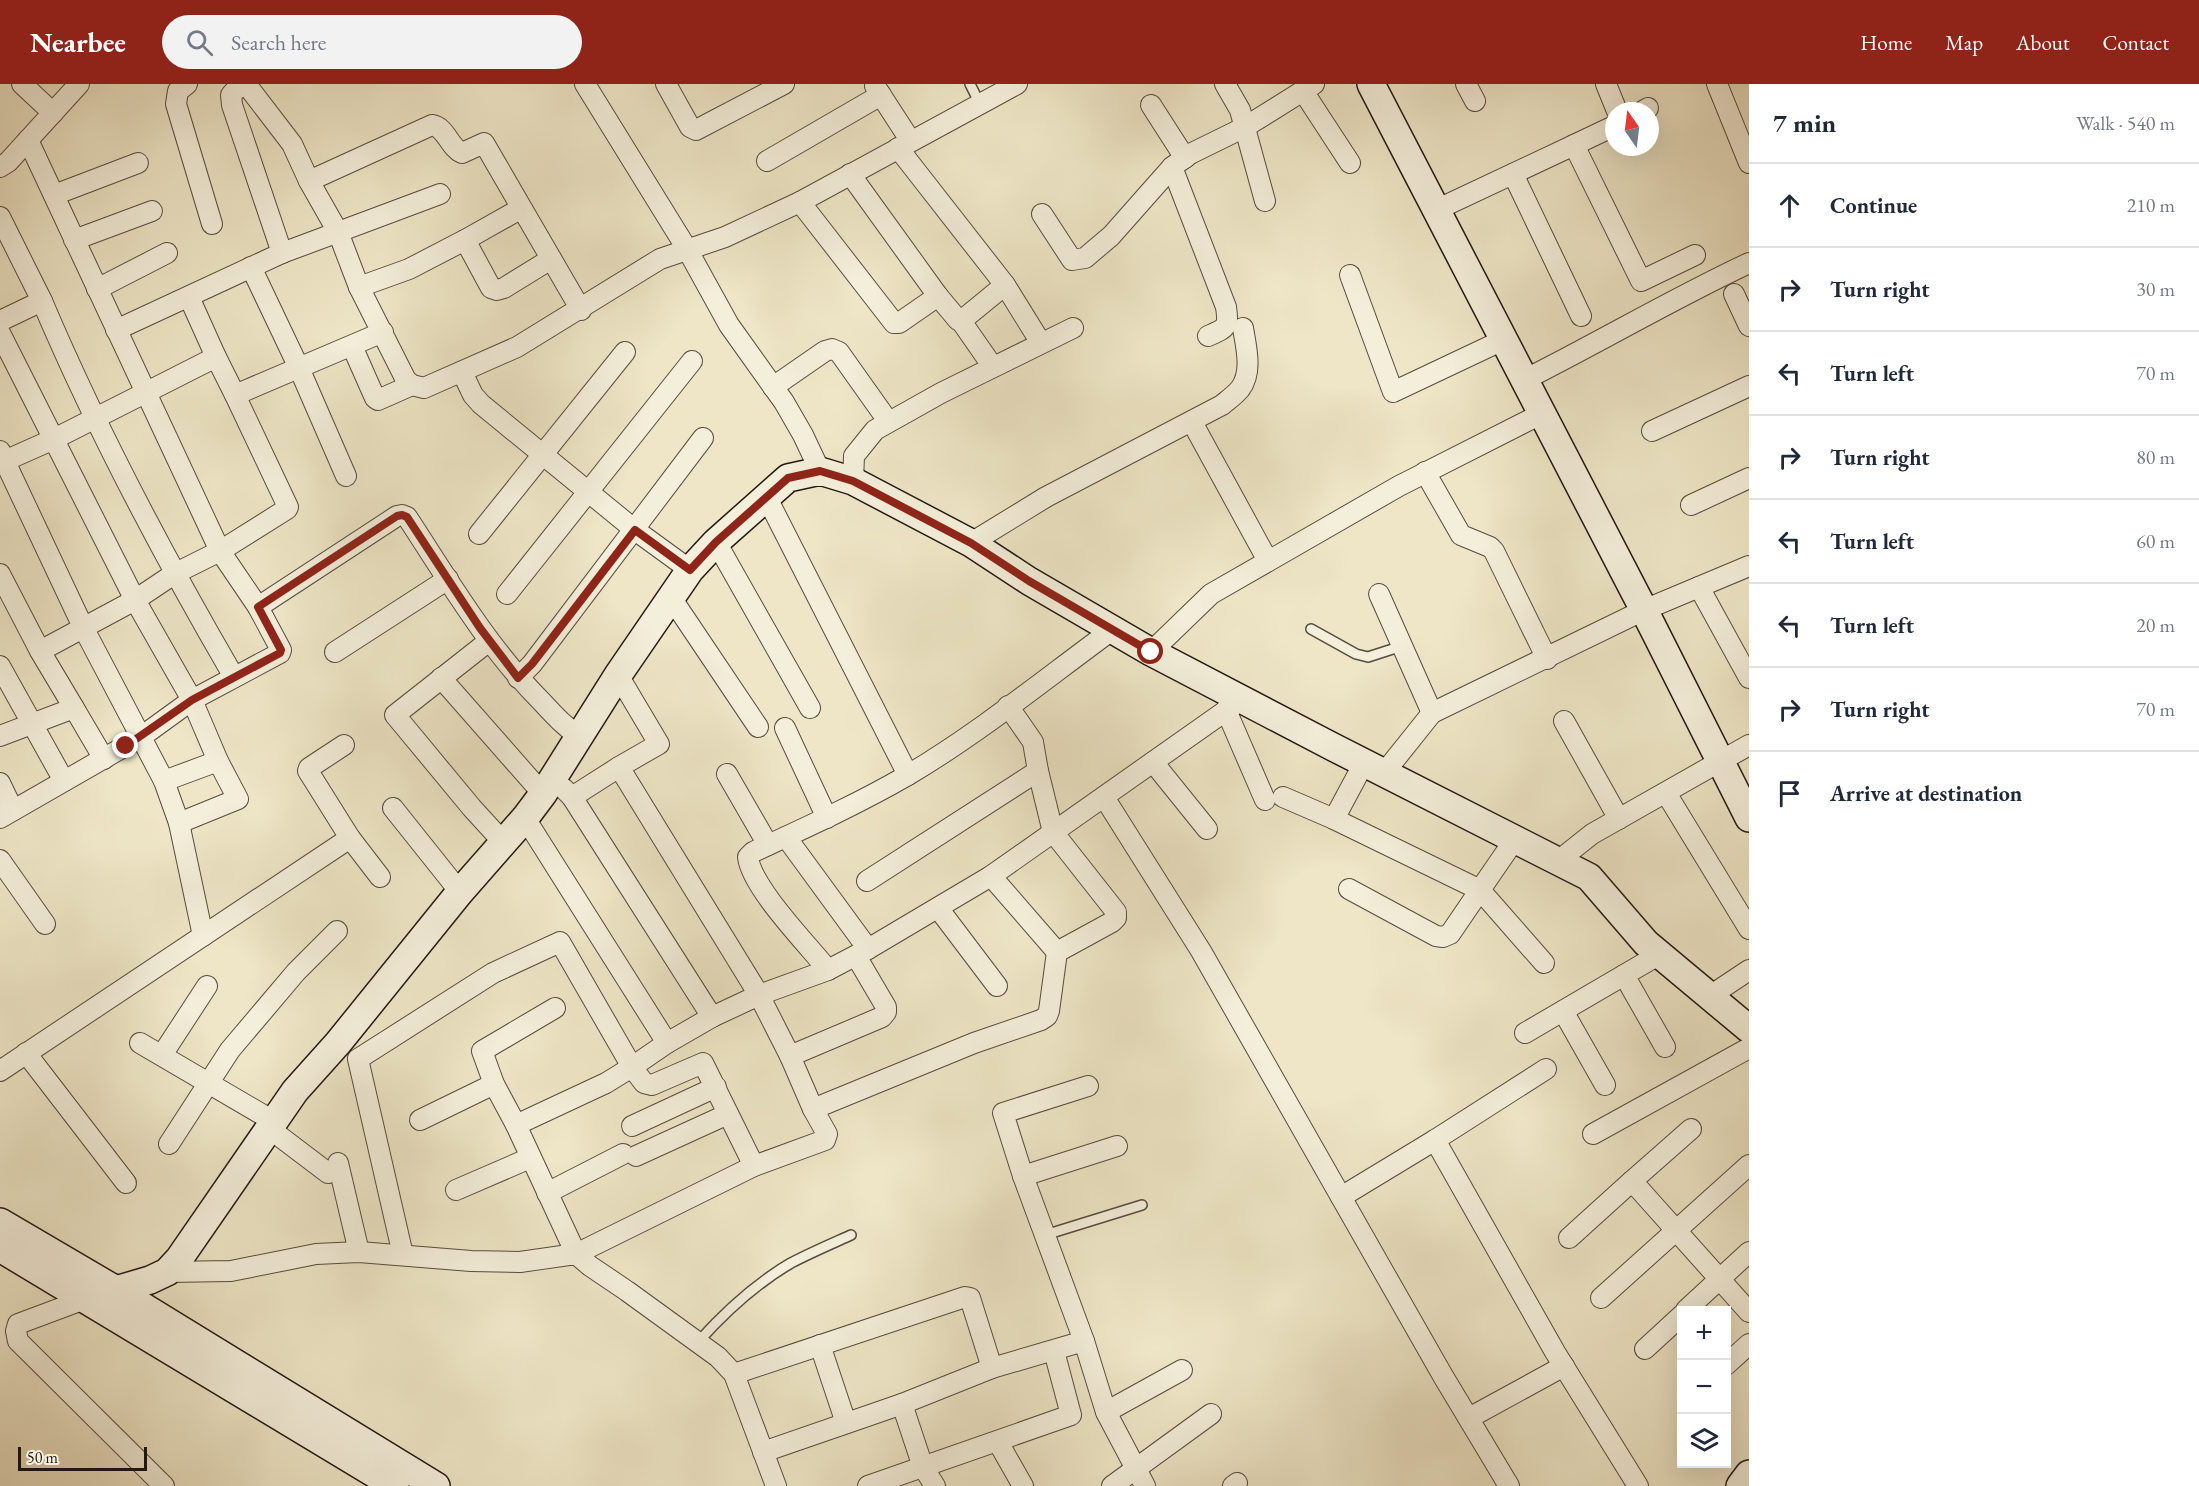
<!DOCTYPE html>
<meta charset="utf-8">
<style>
body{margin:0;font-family:"EB Garamond",serif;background:#f2f2f3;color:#1f2937}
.controls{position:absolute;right:18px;bottom:18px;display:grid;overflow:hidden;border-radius:0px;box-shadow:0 6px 24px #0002}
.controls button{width:54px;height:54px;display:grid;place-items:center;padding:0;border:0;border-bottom:2px solid #e0e1e3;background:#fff;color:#1f2937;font:30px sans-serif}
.compass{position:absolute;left:1605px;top:18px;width:54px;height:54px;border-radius:50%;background:#fff;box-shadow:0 6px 24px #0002;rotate:346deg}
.scale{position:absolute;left:18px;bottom:15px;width:129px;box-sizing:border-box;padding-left:6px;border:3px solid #231812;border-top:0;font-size:16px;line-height:21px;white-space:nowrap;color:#231812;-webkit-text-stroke:4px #f4efdb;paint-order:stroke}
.stop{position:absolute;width:18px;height:18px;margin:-14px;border:4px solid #8f2418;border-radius:50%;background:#fff}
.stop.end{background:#8f2418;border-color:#fff;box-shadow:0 2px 6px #0008}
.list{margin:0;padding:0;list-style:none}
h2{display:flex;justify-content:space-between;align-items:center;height:78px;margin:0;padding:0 24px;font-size:26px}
h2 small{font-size:20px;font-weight:400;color:#747a83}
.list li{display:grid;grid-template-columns:39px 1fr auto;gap:18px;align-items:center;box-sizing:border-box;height:84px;padding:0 24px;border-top:2px solid #e0e1e3}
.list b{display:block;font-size:22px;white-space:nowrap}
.list em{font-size:20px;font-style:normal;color:#747a83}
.icon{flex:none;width:33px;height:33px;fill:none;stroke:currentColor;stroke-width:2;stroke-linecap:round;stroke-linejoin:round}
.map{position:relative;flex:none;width:1749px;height:1402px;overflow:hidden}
header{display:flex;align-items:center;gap:36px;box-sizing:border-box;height:84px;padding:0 30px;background:#8f2418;color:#fff}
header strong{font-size:28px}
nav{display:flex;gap:33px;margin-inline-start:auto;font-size:21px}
.search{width:420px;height:54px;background:#f2f2f3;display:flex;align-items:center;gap:15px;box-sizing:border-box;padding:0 21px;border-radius:33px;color:#747a83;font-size:22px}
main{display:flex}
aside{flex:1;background:#fff}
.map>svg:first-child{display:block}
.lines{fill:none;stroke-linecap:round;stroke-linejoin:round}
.lane-casing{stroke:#564c3f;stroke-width:12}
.street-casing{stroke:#564c3f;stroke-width:22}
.secondary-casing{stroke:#231812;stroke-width:30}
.lane{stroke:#f4efdb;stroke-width:9}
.street{stroke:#f4efdb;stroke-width:20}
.secondary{stroke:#f4efdb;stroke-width:27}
.route{stroke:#8f2418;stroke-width:8}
</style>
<header>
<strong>Nearbee</strong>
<div class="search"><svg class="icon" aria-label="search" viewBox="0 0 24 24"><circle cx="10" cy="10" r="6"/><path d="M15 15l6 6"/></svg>Search here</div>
<nav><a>Home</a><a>Map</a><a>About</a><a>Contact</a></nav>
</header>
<main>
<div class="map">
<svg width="1749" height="1402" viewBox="0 0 1749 1402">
<rect width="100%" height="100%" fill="#eee6c7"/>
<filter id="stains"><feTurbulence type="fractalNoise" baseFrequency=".00333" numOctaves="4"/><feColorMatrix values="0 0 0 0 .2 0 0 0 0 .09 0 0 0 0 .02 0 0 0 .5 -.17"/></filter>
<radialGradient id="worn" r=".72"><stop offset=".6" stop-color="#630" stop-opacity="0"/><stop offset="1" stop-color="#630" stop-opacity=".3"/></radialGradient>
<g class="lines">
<g class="lane-casing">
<g id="lane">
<path d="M970 0 980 20"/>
<path d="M1311 545 1356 570 1368 573 1402 562"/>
<path d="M1045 1151 1142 1121"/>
<path d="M698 1258C725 1228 755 1200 791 1179 810 1169 831 1160 851 1151"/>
</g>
</g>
<g class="street-casing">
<g id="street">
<path d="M22 0 53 29"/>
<path d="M187 0 178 7 176 20 212 140"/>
<path d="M241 0 231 11 232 21 282 169"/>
<path d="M246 0 292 60 309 97 338 148 359 203 406 296 412 301 424 304 517 263 660 175 725 153 800 118 1017 0"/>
<path d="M585 0 687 165 729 241 784 318 803 351 820 387"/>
<path d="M666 0 690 43 696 46 784 0"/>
<path d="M1225 0 1240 26 1265 117"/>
<path d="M1466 0 1475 17"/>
<path d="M1606 0 1617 27"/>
<path d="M1717 0 1749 79"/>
<path d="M875 2 910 56"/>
<path d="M1303 7 1350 79"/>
<path d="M1151 21 1185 74"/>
<path d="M1643 27 1648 24"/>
<path d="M28 56 220 467 287 425 288 423 235 311"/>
<path d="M1574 61 1614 42"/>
<path d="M898 64 1005 201 1041 259"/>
<path d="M767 77 881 11"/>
<path d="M0 83 8 78 79 0"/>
<path d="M1172 83 1226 223C1229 244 1226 244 1208 252"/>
<path d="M850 90 938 212"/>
<path d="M1513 90 1581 232"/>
<path d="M309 97 432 41C446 43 449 63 462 69L484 59 581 226"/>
<path d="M54 111 138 79"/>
<path d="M800 118 894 239H899L938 212 958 236 961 237 1005 201"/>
<path d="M1436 126 1574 61 1641 197 1695 171"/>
<path d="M1042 130 1072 176 1085 174 1111 152 1172 83 1190 70 1245 43 1314 0"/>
<path d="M0 133 42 217 0 237"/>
<path d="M74 156 152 127"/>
<path d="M465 156 491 204 497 206 504 204 551 175"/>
<path d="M251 183 299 284 346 392"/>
<path d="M1350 191 1393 308 1503 256"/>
<path d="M359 203 409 185 465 156 520 125"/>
<path d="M97 205 167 169"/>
<path d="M1734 210 1749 242"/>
<path d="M189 213 216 273"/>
<path d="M42 217C97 347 163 471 234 593"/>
<path d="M961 237 993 283"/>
<path d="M116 246 282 169 440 110"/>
<path d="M0 249 135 516 192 616 218 677 238 715 179 739"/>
<path d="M352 262 375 314 378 316 412 301"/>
<path d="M462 288 473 311 481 320 635 446 690 486"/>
<path d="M1524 296C1600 258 1672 215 1749 179"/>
<path d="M773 303 825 267 832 265 839 268 883 330"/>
<path d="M1192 338 1268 477"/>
<path d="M1652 347 1749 302"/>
<path d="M0 367 84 545 164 697 179 739 203 852"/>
<path d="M0 379 54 355 216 273 235 311 383 248"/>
<path d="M1425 388 1461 451 1490 463 1494 467 1547 575"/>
<path d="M853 397 854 372 875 346 941 309 1073 244"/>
<path d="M766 412 908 691"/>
<path d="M1691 421 1749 394"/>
<path d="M479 450 625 268"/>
<path d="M716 458 810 624"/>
<path d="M971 459 1046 413 1222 321C1228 316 1235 311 1240 305 1253 288 1246 263 1243 244"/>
<path d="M0 490 40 567 135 516 174 490 220 467 258 523"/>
<path d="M1699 503 1749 594"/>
<path d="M507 510 692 277"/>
<path d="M1379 510 1432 629"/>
<path d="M672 515 758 643"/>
<path d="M1112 546C1045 595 979 649 908 691 858 720 805 744 753 768L748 773C751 803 808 861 828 886L868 865 991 792 1241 616"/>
<path d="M489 557 395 631 472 724 503 758"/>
<path d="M40 567 74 624"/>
<path d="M335 568 448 495"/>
<path d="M1151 568 1211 510 1399 402 1541 330"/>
<path d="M0 582 64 697"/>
<path d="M618 591 659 660 619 683"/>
<path d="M441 594 543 710"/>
<path d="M518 594 532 580 703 354"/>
<path d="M1226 626 1265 716"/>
<path d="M1564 637 1619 735"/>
<path d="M785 644 827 734"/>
<path d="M0 652 74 624 104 675"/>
<path d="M344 661 309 684 308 687 350 754"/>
<path d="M1153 678 1207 745"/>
<path d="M1384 689 1432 629 1644 526 1749 482"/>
<path d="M727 690 768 761"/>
<path d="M164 697 218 677"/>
<path d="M0 699 13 726"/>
<path d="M563 704 572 713 712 933"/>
<path d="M1666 709 1749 845"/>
<path d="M572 713 619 683 759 911 712 933 667 959"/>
<path d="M1104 713 1201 867 1341 1113"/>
<path d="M1283 713 1334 735 1480 806 1515 755"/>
<path d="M393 724 460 808"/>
<path d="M0 734 141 653 192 616 280 569 281 566 258 523 397 432 402 431 407 433C449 497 488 564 542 618 554 631 565 643 579 652"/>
<path d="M1334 735 1364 679"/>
<path d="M786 753 868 865"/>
<path d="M0 776 45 840"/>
<path d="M1558 777 1592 750 1749 661"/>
<path d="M991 792 1057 868"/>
<path d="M867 797 1038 687"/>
<path d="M1349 805 1436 852 1443 853 1450 850 1480 806 1544 879"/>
<path d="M938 824 997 902"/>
<path d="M828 886 759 911 790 972 813 1025 974 959 1041 936 1047 932 1049 927 1057 868 1112 838 1116 834V828L1053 748 1038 687 1033 658 1008 622"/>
<path d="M1624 891 1665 963"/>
<path d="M1710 912 1749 886"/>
<path d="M555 924 482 967 494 1000 516 1041 576 1170 754 1082 825 1056 827 1050 813 1025"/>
<path d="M1563 927 1605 1001"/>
<path d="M1525 949 1660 870"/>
<path d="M140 959 275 1038"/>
<path d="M26 969 126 1099"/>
<path d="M162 971 207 902"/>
<path d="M790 972 882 933 886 928V923L856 872"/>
<path d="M0 987 350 754 380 793"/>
<path d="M420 1036 494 1000"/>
<path d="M516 1041 606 999 632 983 644 999 652 1001 703 979 754 1082"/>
<path d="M632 1042 716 1003"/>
<path d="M270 1045 328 1089"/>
<path d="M1593 1050 1749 964"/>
<path d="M1435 1056 1546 985"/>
<path d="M169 1060 230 966 296 888 337 847"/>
<path d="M636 1072 728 1030"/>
<path d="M338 1079 359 1168"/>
<path d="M1023 1092 1117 1062"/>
<path d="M1632 1097 1691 1045"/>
<path d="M456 1106 530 1074"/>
<path d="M547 1109 623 1070"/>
<path d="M1569 1154 1632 1097 1749 1228"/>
<path d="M403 1171 358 975 493 889 560 858 632 983 667 959 525 734"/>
<path d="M167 1188 231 1187 316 1170 359 1168 471 1177 520 1178 576 1170 590 1182 627 1207 718 1273 734 1290 776 1402"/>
<path d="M1601 1214 1749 1081"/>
<path d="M85 1215 18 1240 16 1247 18 1257 164 1402"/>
<path d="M1686 1226 1749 1168"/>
<path d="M1084 1257 1023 1092 1003 1029 1088 1002"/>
<path d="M820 1261 846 1339"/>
<path d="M1645 1265 1682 1231"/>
<path d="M1726 1281 1749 1260"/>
<path d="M734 1290 965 1213 970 1214 992 1284"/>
<path d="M902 1320 923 1383 935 1402"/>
<path d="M1106 1328 1182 1286"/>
<path d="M1469 1334 1564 1282"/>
<path d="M998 1358 1023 1402"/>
<path d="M763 1368 902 1320 992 1284 1084 1257 1106 1328 1145 1402"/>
<path d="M868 1402 1071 1331 1054 1267"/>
<path d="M1112 1402 1211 1330"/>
<path d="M1233 1402 1237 1399"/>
<path d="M1509 1402 1443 1292 1341 1113 1435 1056 1555 1268 1638 1402"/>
</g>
</g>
<g class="secondary-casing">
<g id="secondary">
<path d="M1371 0 1644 526 1749 734"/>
<path d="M0 1138 116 1206 436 1402"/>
<path d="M0 1164 395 1402"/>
<path d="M85 1215 150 1196 167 1188 179 1175 295 1007 338 959 460 808 525 734 543 710 618 591 690 486 716 458 788 394 820 387 853 397 971 459 1029 497 1151 568 1333 663 1589 793 1646 859 1749 945"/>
<path d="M1740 1402 1749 1390"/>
</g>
</g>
<use href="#lane" class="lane"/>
<use href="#street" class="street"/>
<use href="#secondary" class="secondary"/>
</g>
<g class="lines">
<path class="route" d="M126 662 192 616 280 569 281 566 258 523 397 432 402 431 407 433 480 544 518 594 532 580 635 446 690 486 716 458 788 394 820 387 853 397 971 459 1029 497 1151 568"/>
</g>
<rect width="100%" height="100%" filter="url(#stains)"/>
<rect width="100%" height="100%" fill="url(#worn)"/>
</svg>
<div class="controls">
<button>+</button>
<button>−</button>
<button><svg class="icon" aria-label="layers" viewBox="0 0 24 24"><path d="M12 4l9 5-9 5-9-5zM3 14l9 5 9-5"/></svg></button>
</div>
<svg class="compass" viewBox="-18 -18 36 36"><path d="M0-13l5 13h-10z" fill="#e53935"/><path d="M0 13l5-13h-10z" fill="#747a83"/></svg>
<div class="scale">50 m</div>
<div class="stop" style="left:1151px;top:568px"></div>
<div class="stop end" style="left:126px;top:662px"></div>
</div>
<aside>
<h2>7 min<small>Walk · 540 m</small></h2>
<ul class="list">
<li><svg class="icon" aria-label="ahead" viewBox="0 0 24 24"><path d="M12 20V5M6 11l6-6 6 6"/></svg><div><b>Continue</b></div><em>210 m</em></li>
<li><svg class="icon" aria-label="right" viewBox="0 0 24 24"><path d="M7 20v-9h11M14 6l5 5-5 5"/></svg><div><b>Turn right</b></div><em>30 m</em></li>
<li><svg class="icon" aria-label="left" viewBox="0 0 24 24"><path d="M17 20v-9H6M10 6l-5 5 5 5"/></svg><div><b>Turn left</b></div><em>70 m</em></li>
<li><svg class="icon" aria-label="right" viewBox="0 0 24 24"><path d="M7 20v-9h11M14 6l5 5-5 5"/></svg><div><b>Turn right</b></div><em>80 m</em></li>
<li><svg class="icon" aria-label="left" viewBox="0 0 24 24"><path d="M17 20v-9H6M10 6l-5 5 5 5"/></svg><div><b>Turn left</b></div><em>60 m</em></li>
<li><svg class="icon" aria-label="left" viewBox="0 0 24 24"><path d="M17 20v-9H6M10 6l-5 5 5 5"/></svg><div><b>Turn left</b></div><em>20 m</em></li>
<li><svg class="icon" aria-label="right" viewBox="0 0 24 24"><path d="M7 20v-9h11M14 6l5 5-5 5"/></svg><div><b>Turn right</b></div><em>70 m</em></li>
<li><svg class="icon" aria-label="arrive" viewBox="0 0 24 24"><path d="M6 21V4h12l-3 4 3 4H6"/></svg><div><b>Arrive at destination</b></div></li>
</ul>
</aside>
</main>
